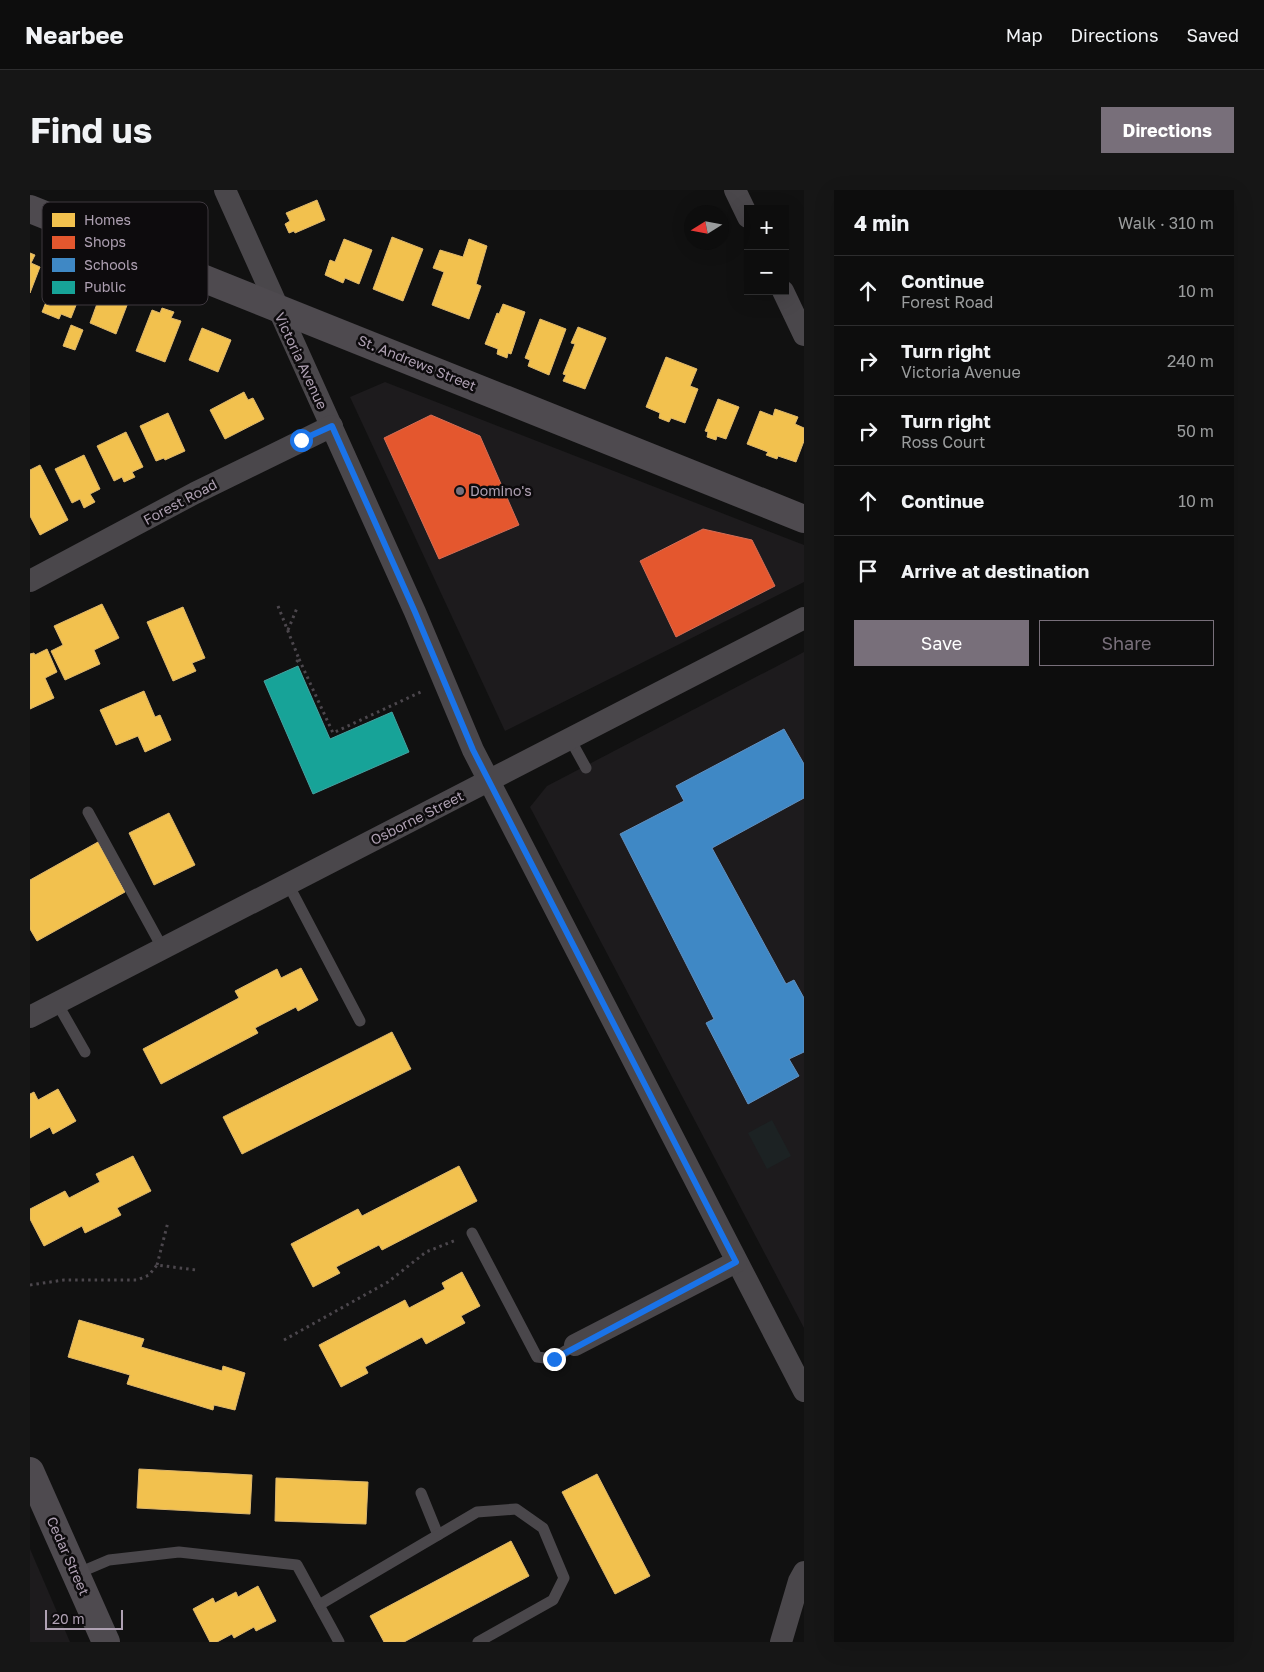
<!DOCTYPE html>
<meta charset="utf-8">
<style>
body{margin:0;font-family:"Golos Text",sans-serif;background:#161616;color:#f1f3f6}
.controls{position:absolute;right:15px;top:15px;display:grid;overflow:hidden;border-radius:0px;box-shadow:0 5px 20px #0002}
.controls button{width:45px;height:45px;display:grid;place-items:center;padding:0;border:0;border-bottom:1px solid #2d2d2e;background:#0d0d0d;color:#f1f3f6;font:25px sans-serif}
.compass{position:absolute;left:654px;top:15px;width:45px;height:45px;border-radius:50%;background:#0d0d0d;box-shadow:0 5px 20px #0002;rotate:259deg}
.scale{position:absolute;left:15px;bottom:12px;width:78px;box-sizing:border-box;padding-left:5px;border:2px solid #afa1b3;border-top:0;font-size:14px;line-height:18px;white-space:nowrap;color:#afa1b3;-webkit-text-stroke:4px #0d0b0d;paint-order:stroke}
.stop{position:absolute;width:15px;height:15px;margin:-11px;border:4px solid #1a73e8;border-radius:50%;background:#fff}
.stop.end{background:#1a73e8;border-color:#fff;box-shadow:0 1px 5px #0008}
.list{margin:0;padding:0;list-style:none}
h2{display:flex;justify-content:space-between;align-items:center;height:65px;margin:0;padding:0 20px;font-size:21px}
h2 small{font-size:16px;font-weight:400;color:#9a9c9d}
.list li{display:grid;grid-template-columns:32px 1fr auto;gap:15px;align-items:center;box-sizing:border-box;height:70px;padding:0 20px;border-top:1px solid #2d2d2e}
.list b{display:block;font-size:19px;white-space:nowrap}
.list p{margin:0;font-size:16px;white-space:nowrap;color:#9a9c9d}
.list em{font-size:16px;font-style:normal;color:#9a9c9d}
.actions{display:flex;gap:10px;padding:15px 20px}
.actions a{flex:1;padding:11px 0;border:1px solid #786f7a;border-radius:0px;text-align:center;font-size:18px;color:#786f7a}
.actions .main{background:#786f7a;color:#fff}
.icon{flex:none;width:28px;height:28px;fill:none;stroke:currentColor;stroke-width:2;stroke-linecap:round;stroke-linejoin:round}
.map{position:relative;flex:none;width:774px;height:1452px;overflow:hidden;border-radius:0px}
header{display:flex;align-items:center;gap:30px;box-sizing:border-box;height:70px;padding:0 25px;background:#0d0d0d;border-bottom:1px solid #2d2d2e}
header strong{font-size:24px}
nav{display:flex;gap:28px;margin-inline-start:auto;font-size:18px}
.intro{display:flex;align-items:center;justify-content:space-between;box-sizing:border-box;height:120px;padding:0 30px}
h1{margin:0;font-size:35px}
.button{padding:12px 22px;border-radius:0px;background:#786f7a;color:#fff;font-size:18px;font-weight:700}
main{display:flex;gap:30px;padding:0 30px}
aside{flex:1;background:#0d0d0d;border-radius:0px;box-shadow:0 5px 20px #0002}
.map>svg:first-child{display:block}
.built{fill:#1d1b1d}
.green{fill:#1c2223}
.homes{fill:#f2c14e;stroke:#deb76c}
.shops{fill:#e4572e;stroke:#d46d56}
.schools{fill:#3f88c5;stroke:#6190c0}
.public{fill:#17a398;stroke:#45a2a0}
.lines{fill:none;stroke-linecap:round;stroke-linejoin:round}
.path{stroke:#4c474d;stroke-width:3;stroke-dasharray:2.5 4;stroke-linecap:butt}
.service{stroke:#4a474b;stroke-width:11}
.minor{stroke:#4a474b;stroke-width:22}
.secondary{stroke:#4e4a4f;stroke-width:28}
.route{stroke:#1a73e8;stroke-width:6}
.poi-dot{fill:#786f7a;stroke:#0d0b0d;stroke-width:2}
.labels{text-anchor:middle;stroke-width:5;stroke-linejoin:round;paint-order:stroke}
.street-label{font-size:14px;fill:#afa1b3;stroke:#0d0b0d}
.poi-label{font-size:14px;fill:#afa1b3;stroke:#0d0b0d;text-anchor:start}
.key{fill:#0d0b0d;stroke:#3e383f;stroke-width:1}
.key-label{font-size:14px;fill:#afa1b3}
</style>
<header>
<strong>Nearbee</strong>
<nav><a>Map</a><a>Directions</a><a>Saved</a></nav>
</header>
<div class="intro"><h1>Find us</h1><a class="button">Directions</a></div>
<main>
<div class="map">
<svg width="774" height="1452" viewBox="0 0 774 1452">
<rect width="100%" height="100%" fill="#111"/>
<g class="built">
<path d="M355 192 774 355V392L475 541 320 207Z"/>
<path d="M774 462V1138L500 617 517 596Z"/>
<path d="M0 1359 40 1452H0Z"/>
</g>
<path class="green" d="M742 930 761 966 737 979 718 943Z"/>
<g class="homes">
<path d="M287 10 295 30 265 43 264 41 259 43 255 34 260 31 256 23Z"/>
<path d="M362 47 393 59 373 111 343 99Z"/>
<path d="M314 49 342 60 329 94 315 88 313 93 295 85 300 70 305 72Z"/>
<path d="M439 49 457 56 446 94 451 96 439 129 402 115 414 82 403 78 410 60 433 67Z"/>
<path d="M0 63 5 65 1 73 10 77 0 103Z"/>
<path d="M39 80 57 87 41 128 31 124 29 129 12 122 28 82 37 86Z"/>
<path d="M83 95 96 100 92 108 99 110 86 144 60 133 72 100 80 103Z"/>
<path d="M473 114 495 122 481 164 478 163 477 168 467 164 468 159 455 154 467 123 469 124Z"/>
<path d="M132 118 144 122 141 128 151 131 135 172 106 161 122 120 130 123Z"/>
<path d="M510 129 536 139 519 185 498 176 500 170 495 168Z"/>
<path d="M41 135 53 140 45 160 33 156Z"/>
<path d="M548 137 576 148 555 199 533 191 536 185 533 184 545 154 541 153Z"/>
<path d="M172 138 201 150 188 182 159 170Z"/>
<path d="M636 167 667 179 660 196 668 199 655 233 641 228 639 232 629 228 630 223 616 217Z"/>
<path d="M214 202 218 210 223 208 234 229 195 249 180 220Z"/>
<path d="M688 209 709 217 696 249 687 246 686 250 677 247 678 242 675 241Z"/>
<path d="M745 219 768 227 765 234 774 238V251L766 272 748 266 747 269 736 265 738 262 717 254 730 221 743 226Z"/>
<path d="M138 223 155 261 135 270 134 268 126 271 110 236Z"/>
<path d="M96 242 113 277 102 282 105 287 94 292 92 287 84 291 67 256Z"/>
<path d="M54 265 70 299 60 304 65 312 54 318 50 309 42 313 25 279Z"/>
<path d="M10 275 38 330 10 345 0 326V280Z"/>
<path d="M72 414 89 448 64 460 70 474 35 490 21 461 33 455 24 436Z"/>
<path d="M153 417 175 468 162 473 166 481 143 491 117 432Z"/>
<path d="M17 459 27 482 15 488 24 508 0 519V464L4 463 5 465Z"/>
<path d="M114 501 125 527 130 525 141 550 115 562 108 546 86 555 70 520Z"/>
<path d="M139 623 165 675 124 695 99 643Z"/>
<path d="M68 652 95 702 7 751 0 739V690Z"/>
<path d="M271 778 288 810 268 821 266 817 225 838 228 843 131 894 113 859 209 808 205 801 247 779 251 788Z"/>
<path d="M362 842 381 879 212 964 193 927Z"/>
<path d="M28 899 46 931 23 944 20 937 0 948V904L4 902 8 910Z"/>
<path d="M103 966 121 1001 87 1018 91 1025 55 1043 52 1036 14 1056 0 1029V1019L35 1001 39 1008 70 992 66 984Z"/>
<path d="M429 976 447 1011 352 1060 349 1055 306 1077 310 1083 283 1097 261 1054 328 1019 332 1026Z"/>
<path d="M432 1082 450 1116 431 1126 435 1133 396 1154 392 1147 335 1177 338 1183 311 1197 289 1155 375 1110 379 1118 415 1099 412 1093Z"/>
<path d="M49 1130 114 1149 111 1157 192 1181 193 1176 215 1183 205 1220 184 1215 183 1220 97 1194 100 1185 38 1167Z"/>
<path d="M109 1279 222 1285 220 1324 107 1318Z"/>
<path d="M567 1284 620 1386 585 1404 532 1302Z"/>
<path d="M246 1288 338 1292 336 1334 245 1331Z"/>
<path d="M481 1351 499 1386 374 1452H354L340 1426Z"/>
<path d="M228 1396 246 1431 226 1441 224 1437 204 1448 202 1444 187 1452H180L163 1419 183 1408 185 1413 206 1402 208 1407Z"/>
</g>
<g class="shops">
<path d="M401 225 450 246 489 335 409 369 354 248Z"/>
<path d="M673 339 722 350 745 396 646 447 610 371Z"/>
</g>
<path class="schools" d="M754 539 774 574V608L682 658 756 794 764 790 774 808V862L759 869 769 886 718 914 676 833 684 829 590 644 654 611 646 596Z"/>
<path class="public" d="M268 476 300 549 362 522 379 562 283 604 234 491Z"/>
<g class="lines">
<g class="path">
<path d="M248 416 269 469 264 475"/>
<path d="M258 440 267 418"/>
<path d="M269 469 303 543 393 501"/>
<path d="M127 1075 138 1032"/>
<path d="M0 1095 34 1090H107L119 1085 127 1075 166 1080"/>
<path d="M254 1150 358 1092 396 1062 426 1050"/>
</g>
<g class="service">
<path d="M540 549 556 578"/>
<path d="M58 622 133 759"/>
<path d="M258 694 330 831"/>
<path d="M27 813 55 862"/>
<path d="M442 1043 507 1167 523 1169 545 1155"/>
<path d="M391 1303 408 1345"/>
<path d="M46 1384 79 1370 149 1362 267 1375 309 1452"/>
<path d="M289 1415 447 1322 486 1319 513 1338 534 1388 523 1410 448 1452"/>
</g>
<g class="minor">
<path d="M195 0 385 422 443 560 774 1201"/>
<path d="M705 0 718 27"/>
<path d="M753 101 774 145"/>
<path d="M0 391 165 303 302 236"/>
<path d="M0 827 774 428"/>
<path d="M545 1155 706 1072"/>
<path d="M751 1452 769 1391 774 1382"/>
</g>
<g class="secondary">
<path d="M0 19 774 329"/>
<path d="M0 1281 76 1452"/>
</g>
</g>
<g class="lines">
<path class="route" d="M271 250 302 236 385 422 443 560 706 1072 524 1169"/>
</g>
<circle class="poi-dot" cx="430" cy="301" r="5"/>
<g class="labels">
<g class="street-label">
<text transform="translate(271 171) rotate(65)" y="5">Victoria Avenue</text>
<text transform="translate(387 173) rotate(22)" y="5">St. Andrews Street</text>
<text transform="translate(150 312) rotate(-28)" y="5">Forest Road</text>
<text transform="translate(387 628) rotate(-27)" y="5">Osborne Street</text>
<text transform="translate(38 1366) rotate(66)" y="5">Cedar Street</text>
</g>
<g class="poi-label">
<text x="440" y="306">Domino's</text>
</g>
</g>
<rect x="12" y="12" width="166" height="103" rx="8" class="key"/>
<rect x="22" y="23" width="23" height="14" fill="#f2c14e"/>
<rect x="22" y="46" width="23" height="13" fill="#e4572e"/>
<rect x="22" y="68" width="23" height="14" fill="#3f88c5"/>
<rect x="22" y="91" width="23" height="13" fill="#17a398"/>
<g class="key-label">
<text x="54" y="35">Homes</text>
<text x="54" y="57">Shops</text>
<text x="54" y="80">Schools</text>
<text x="54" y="102">Public</text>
</g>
</svg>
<div class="controls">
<button>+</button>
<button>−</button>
</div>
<svg class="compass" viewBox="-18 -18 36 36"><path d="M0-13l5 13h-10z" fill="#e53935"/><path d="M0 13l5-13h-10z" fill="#9a9c9d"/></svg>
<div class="scale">20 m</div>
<div class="stop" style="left:271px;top:250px"></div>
<div class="stop end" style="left:524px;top:1169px"></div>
</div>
<aside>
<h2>4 min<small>Walk · 310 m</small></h2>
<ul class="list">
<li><svg class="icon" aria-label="ahead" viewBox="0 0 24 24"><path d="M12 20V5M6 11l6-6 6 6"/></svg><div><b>Continue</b><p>Forest Road</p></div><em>10 m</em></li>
<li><svg class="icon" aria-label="right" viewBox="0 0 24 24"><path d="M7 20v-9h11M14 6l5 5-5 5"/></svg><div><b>Turn right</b><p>Victoria Avenue</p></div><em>240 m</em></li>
<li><svg class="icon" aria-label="right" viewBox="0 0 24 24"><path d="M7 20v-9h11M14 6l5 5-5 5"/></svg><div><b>Turn right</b><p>Ross Court</p></div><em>50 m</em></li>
<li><svg class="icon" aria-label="ahead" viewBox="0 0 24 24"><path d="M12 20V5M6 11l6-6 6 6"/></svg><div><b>Continue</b></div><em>10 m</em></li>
<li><svg class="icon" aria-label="arrive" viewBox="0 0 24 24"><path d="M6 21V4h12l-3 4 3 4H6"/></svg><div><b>Arrive at destination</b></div></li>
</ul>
<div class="actions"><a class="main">Save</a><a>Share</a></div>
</aside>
</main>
